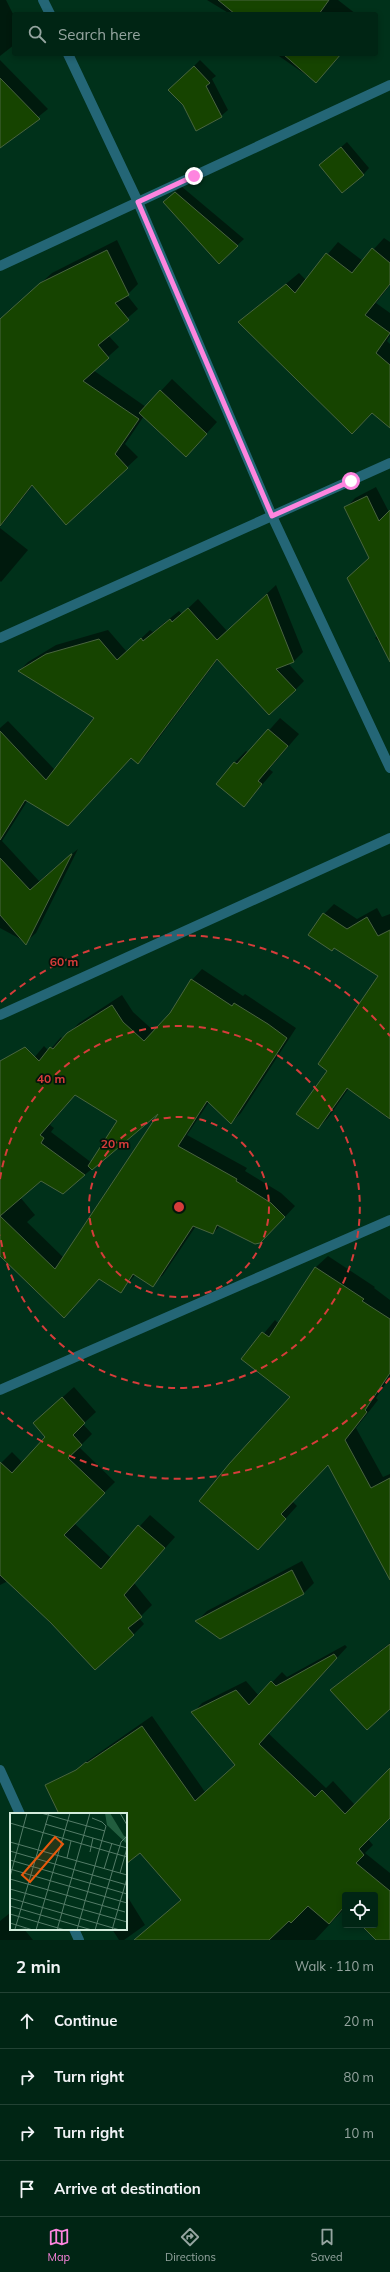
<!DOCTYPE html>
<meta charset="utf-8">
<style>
body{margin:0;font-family:Mulish,sans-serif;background:#0e3122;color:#f1f3f6}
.controls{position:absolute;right:12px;bottom:12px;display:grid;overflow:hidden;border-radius:4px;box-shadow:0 2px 6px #0003}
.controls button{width:36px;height:36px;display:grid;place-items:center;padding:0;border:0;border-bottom:1px solid #224234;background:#002514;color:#f1f3f6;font:20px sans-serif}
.stop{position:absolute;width:12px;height:12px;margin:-9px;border:3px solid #fe85df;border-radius:50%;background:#fff}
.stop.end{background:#fe85df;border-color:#fff;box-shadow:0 1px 4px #0008}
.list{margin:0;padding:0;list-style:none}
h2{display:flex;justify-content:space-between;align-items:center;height:52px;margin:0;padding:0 16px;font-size:17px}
h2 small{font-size:13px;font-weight:400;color:#95a5a0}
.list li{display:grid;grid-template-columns:26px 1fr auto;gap:12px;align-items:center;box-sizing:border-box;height:56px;padding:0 16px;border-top:1px solid #224234}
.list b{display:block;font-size:15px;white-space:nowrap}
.list em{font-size:13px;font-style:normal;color:#95a5a0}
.icon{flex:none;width:22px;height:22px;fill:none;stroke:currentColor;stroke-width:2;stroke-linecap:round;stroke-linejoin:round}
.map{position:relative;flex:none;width:390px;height:1940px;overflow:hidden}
.search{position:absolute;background:#002514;box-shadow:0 2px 6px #0003;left:12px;right:12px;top:12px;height:44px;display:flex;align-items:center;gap:10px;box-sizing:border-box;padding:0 14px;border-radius:4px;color:#95a5a0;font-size:15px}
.sheet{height:276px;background:#002514}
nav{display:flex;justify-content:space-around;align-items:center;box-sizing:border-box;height:56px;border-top:1px solid #224234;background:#002514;font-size:11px;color:#95a5a0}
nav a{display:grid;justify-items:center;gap:2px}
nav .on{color:#fe85df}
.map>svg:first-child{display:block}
.shadow{fill:#0007;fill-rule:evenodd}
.building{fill:#164400;stroke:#49643f;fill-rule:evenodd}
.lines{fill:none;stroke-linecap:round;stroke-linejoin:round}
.minor{stroke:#246676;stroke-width:10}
.route{stroke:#fe85df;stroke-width:5}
.ring{fill:none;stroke:#d63c3a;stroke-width:2;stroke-dasharray:7 5}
.inset-road{fill:none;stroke:#547c68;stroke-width:1}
.view{fill:#e8590c;fill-opacity:0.15;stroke:#e8590c;stroke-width:2}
.inset-edge{fill:none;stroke:#d3ecdc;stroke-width:2}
.centre{fill:#d63c3a;stroke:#03150b;stroke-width:2}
.ring-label{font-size:12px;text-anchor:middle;font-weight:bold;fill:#d63c3a;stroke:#03150b;stroke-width:3.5;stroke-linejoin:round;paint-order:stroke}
</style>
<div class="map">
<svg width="390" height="1940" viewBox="0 0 390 1940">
<rect width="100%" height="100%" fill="#00311a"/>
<g class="shadow">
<path d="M0 0H6L14 16V45L0 56Z"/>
<path d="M207 0H338L356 14H230Z"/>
<path d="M276 54H341L315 81Z"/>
<path d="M0 60 48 109 0 147Z"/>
<path d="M200 60 216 76 212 79 228 110 221 116 184 105 170 90Z"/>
<path d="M347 142 369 168 363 175 327 159Z"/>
<path d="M181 186 244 239 219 262 165 202Z"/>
<path d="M384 238 390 242V285L376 303 390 313V336L387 341 390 344V412L240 322 299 273 306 280 338 242 363 261Z"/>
<path d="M117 240 138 284 127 295 138 309 108 335 119 347 93 370 146 407 172 379 217 422 197 444 144 416 125 444 138 457 66 524 33 485 0 527V320L52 273Z"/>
<path d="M376 487 389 512 390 511V651L375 638 378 635 348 578 370 557 346 508 355 498Z"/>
<path d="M0 528 28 550 1 582 0 581Z"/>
<path d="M276 585 303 652 294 661 288 663 304 681 295 690 218 659 147 754 138 763 131 757 28 800 2 841 39 881 78 849 36 933 26 942 0 928V728L8 721 55 770 95 717 19 671 28 662 56 645 108 630 127 652 150 630 153 632 179 611 182 614 198 599 227 631Z"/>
<path d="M280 718 299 734 269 769 273 772 244 806 217 784 235 762 246 751 249 753Z"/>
<path d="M334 904 357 919 377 908 382 917 390 914V1120L349 1088 328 1118 318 1128 328 1070 379 976 324 914Z"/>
<path d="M202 969 243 996 245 994 296 1028 241 1113 231 1123 209 1102 187 1135 247 1168 245 1171 281 1193 295 1206 271 1232 220 1226 213 1233 196 1226 163 1275 152 1285 136 1274 120 1292 99 1278 74 1306 0 1254V1098L44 1046 49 1051 61 1037 63 1039 79 1023 122 995 133 1012 155 1032 171 1014 192 980ZM75 1094 118 1120 92 1163 51 1132 54 1128 50 1125ZM161 1111 64 1258 27 1222 35 1215 20 1197 40 1179 63 1193Z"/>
<path d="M328 1256 375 1287 374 1288 390 1300V1377L376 1398 378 1400 356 1428 383 1477 390 1474V1546L328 1464 292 1501 297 1506 258 1549 292 1397 243 1359 275 1320 279 1324 316 1267Z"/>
<path d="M74 1387 96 1412 83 1424 92 1434 79 1447 115 1482 74 1523 111 1558 150 1515 175 1537 134 1583 152 1605 139 1618 144 1624 133 1635 52 1622 8 1581 0 1585V1464L12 1452 23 1463 46 1437 45 1413Z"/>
<path d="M302 1561 314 1583 304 1593 220 1638 197 1621 207 1611Z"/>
<path d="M390 1643V1708L331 1690 340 1682Z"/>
<path d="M345 1645 347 1647 268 1733 326 1788 333 1781 355 1805 390 1770V1816L368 1839 373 1845 365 1853 390 1873V1940H377L362 1925H375V1895H345V1908L315 1940H181L162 1917 182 1899 126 1835V1814H108L73 1774 83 1764 152 1716 205 1792 236 1764 193 1713 202 1703 246 1681 259 1696 282 1672 287 1677Z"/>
<path d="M127 1896 145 1925 124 1940H119L112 1929H126Z"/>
<path d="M10 1913 11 1929H24L33 1940H0V1921Z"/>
</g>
<g class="building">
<path d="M218 0H329L319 14H235Z"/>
<path d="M283 54H341L316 83Z"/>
<path d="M194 66 210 83 206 86 222 117 196 131 183 105 168 90Z"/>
<path d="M0 78 40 119 0 148Z"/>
<path d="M341 147 364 175 342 193 319 165Z"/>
<path d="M175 192 238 246 219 264 163 202Z"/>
<path d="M372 248 390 263V284L365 315 390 333 376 353 390 365V428L372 413 352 434 238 322 286 284 295 293 326 253 352 273Z"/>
<path d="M107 250 129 295 115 303 129 320 98 345 109 358 83 381 139 419 115 454 128 468 66 525 32 485 0 526V319L40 283Z"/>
<path d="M160 390 207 434 186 457 139 413Z"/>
<path d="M367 496 379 521 390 510V662L347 578 369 558 344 507Z"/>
<path d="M267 594 294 662 276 669 296 690 269 715 217 659 138 764 131 758 68 826 25 800 0 840V731L46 780 94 718 18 671 46 654 99 639 117 660 141 638 143 641 170 619 172 622 188 608 217 640Z"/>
<path d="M268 729 288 746 258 781 262 784 244 807 216 784 234 762 237 764Z"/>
<path d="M71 854H72L26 945 0 915V858L30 890Z"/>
<path d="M323 913 347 929 367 917 378 936 390 930V1119L347 1088 318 1129 296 1114 327 1071 318 1064 378 976 334 948 332 951 308 935Z"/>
<path d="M191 979 232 1006 234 1003 268 1024 287 1038 231 1124 207 1101 178 1146 237 1179 236 1181 271 1203 285 1217 260 1243 255 1244 217 1225 213 1234 193 1226 153 1287 133 1274 121 1293 99 1279 64 1318 0 1256V1061L25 1047 39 1061 50 1047 53 1049 67 1033 112 1005 123 1022 144 1041 170 1013ZM75 1095 117 1121 88 1166 92 1170 158 1114 55 1269 0 1216 41 1181 63 1194 85 1175 41 1143 44 1138 40 1135Z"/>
<path d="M315 1267 364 1299 362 1301 390 1319V1373L365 1410 367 1412 345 1440 371 1488 390 1478V1580L328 1465 281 1514 286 1519 258 1550 199 1501 229 1464 290 1397 241 1359 262 1332 269 1337Z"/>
<path d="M62 1397 85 1423 73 1435 82 1445 68 1458 105 1493 64 1535 101 1569 138 1525 165 1548 124 1595 142 1617 128 1628 134 1635 95 1670 51 1623 0 1575V1462L12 1473 45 1437 33 1423Z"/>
<path d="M292 1570 304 1594 220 1639 195 1621Z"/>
<path d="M390 1644V1709L367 1730 330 1690Z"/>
<path d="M334 1654 337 1658 259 1744 315 1797 322 1790 345 1814 390 1768V1818L359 1849 364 1855 356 1863 390 1891V1940H376L361 1925H375V1895H345V1909L343 1908 329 1924 308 1906 291 1923 289 1921 269 1940H134L181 1900 140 1853 126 1864V1814H59L45 1785 76 1770 86 1762 87 1763 142 1726 195 1801 235 1765 191 1712 236 1690 249 1705 271 1681 276 1686Z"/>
</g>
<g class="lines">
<g class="minor">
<path d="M43 0 50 14"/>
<path d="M68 54 138 202 272 516 390 768"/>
<path d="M0 266 390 85"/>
<path d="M0 638 390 463"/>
<path d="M0 1015 390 838"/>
<path d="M0 1390 390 1220"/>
<path d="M0 1770 20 1814"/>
<path d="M74 1929 79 1940"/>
</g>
</g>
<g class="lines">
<path class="route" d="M194 176 138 202 272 516 351 481"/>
</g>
<g class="ring">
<circle cx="179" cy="1207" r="90"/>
<path d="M0 1179A181 181 0 1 1 0 1235"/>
<path d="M390 1378A271 271 0 0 1 1 1412M1 1002A271 271 0 0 1 390 1036"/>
</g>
<g transform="translate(10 1813)">
<rect width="117" height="117" fill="#00311a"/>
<path d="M95 0H100L114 23 117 24V31L97 12Z" fill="#225e3f"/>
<path class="inset-road" d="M31 0 95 18M110 0 117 12M0 10 117 44M35 11 117 35M0 29 117 62M0 38 117 72M80 39 83 25M57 45 61 28M0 47 117 81M0 56 117 90M94 56 102 30M110 60 117 35M0 64 17 0M0 66 115 99M0 76 117 109M0 85 110 117M0 93 82 117M0 101 55 117M0 110 23 117M5 116 39 0M1 117 16 116M26 117 60 0M47 117 80 0M67 117 96 13 92 9 82 5M85 117 111 29 117 23M102 117 117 65"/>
<path class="view" d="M45 24 53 31 20 69 12 62Z"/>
<rect width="117" height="117" class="inset-edge"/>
</g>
<circle cx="179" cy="1207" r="6" class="centre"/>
<g class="ring-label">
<text x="64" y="966">60 m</text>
<text x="51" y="1083">40 m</text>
<text x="115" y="1148">20 m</text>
</g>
</svg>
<div class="controls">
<button><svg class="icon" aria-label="locate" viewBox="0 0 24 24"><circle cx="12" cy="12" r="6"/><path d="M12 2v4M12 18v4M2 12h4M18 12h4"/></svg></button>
</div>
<div class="stop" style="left:351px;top:481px"></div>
<div class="stop end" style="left:194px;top:176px"></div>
<div class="search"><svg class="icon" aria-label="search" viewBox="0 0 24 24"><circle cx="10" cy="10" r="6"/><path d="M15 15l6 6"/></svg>Search here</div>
</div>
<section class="sheet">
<h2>2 min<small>Walk · 110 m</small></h2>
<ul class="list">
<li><svg class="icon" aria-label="ahead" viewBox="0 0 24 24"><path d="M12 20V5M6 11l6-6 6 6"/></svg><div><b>Continue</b></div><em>20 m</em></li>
<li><svg class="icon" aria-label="right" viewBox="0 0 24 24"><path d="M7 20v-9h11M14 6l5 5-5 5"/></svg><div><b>Turn right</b></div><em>80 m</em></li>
<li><svg class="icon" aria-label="right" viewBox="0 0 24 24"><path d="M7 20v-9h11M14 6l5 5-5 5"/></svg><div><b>Turn right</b></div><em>10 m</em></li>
<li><svg class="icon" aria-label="arrive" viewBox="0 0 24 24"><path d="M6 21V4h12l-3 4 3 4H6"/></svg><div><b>Arrive at destination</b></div></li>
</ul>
</section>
<nav>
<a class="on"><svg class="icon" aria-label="map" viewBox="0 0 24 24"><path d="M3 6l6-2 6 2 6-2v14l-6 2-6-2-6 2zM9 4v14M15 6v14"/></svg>Map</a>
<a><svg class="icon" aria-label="directions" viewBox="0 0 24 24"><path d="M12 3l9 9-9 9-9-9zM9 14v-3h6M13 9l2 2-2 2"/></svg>Directions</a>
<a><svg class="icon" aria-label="saved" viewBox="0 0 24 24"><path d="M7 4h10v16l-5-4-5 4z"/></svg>Saved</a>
</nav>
